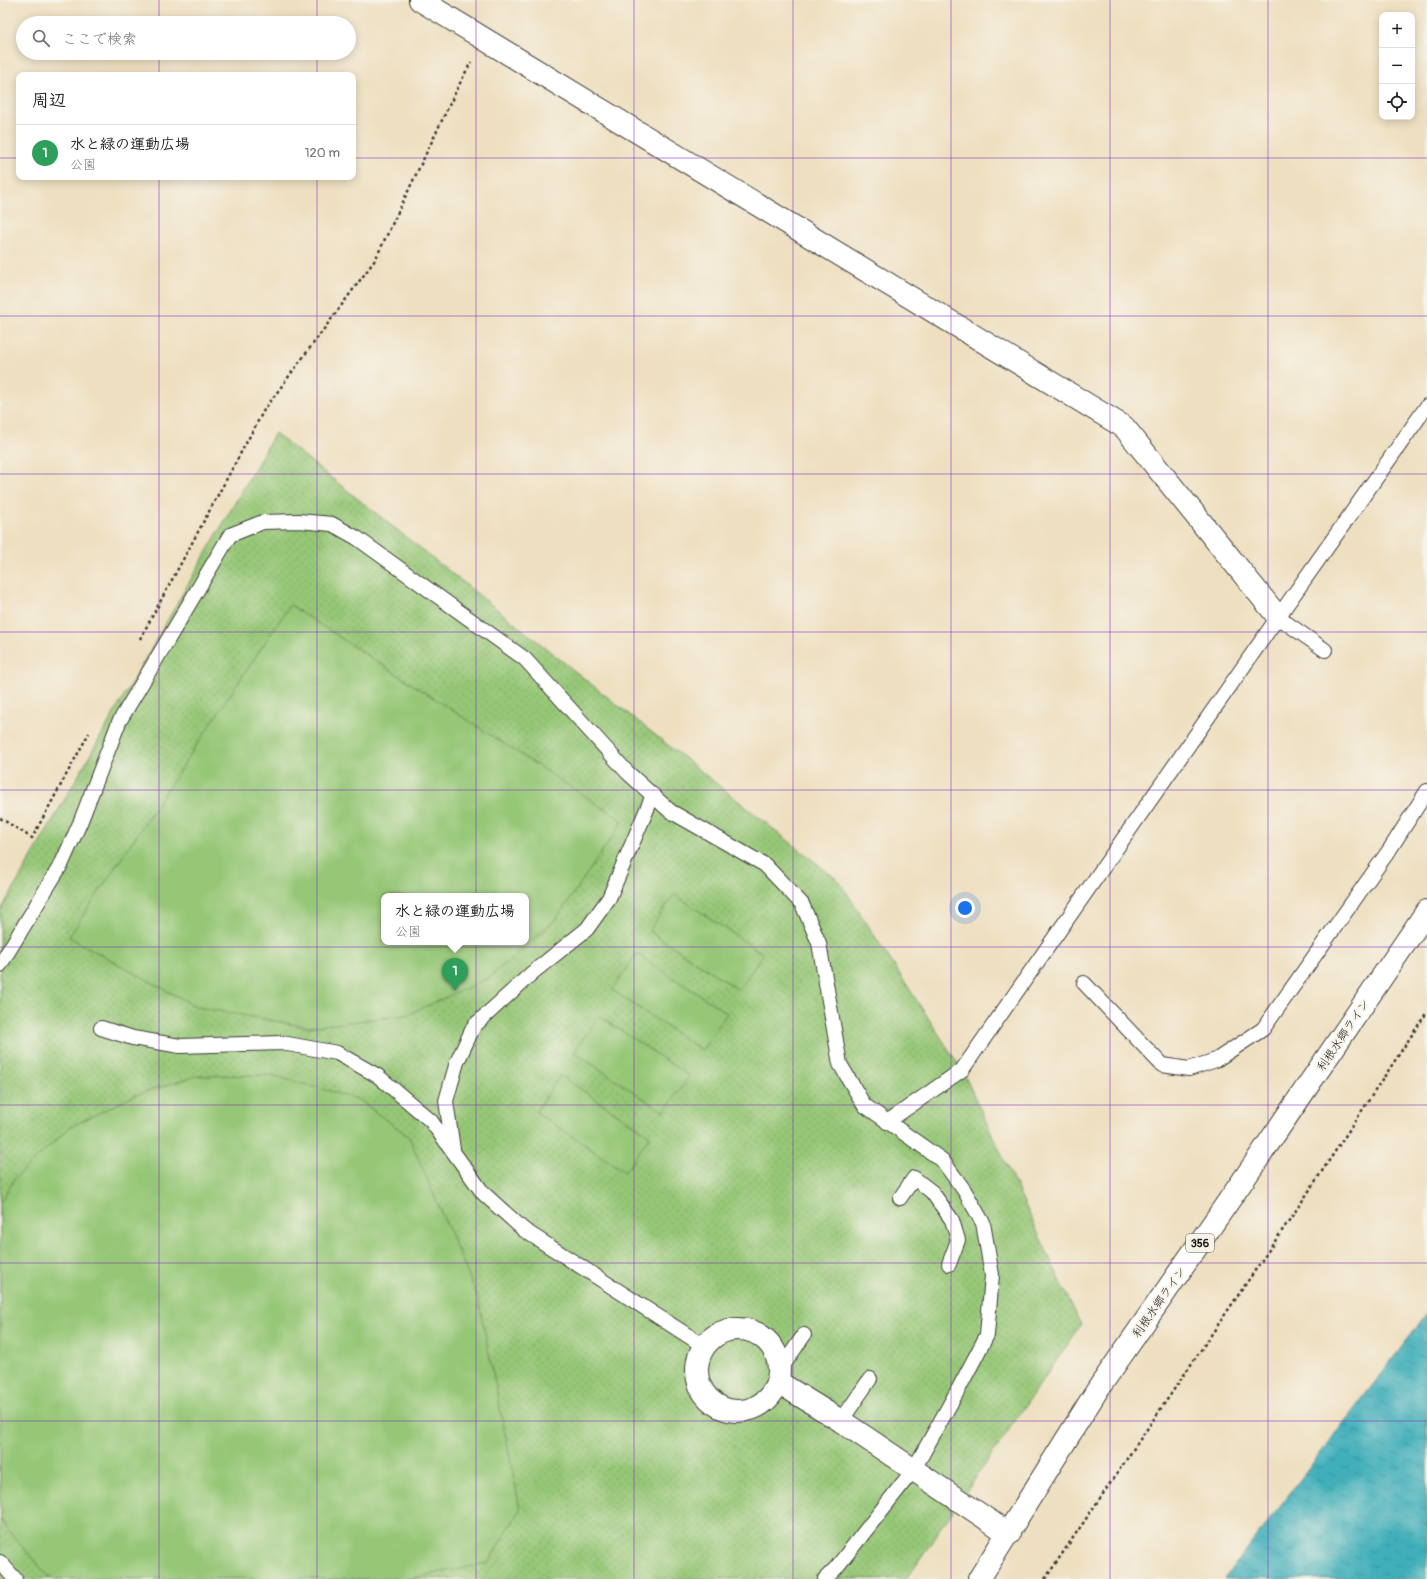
<!DOCTYPE html>
<html lang="ja">
<meta charset="utf-8">
<style>
body{margin:0;font-family:Pangolin,"Klee One",sans-serif;background:#f2f2f2;color:#202124}
.controls{position:absolute;right:12px;top:12px;display:grid;overflow:hidden;border-radius:8px;box-shadow:0 2px 10px #0003}
.controls button{width:36px;height:36px;display:grid;place-items:center;padding:0;border:0;border-bottom:1px solid #e0e0e0;background:#fff;color:#202124;font:20px sans-serif}
.you{position:absolute;left:965px;top:908px;width:14px;height:14px;margin:-10px;border:3px solid #fff;border-radius:50%;background:#1a73e8;box-shadow:0 0 0 6px #1a73e833}
.badge{display:grid;place-items:center;width:26px;height:26px;border-radius:50%;background:#111827;color:#fff;font-size:13px;font-weight:700}
.pin{position:absolute;translate:-50% -33px;filter:drop-shadow(0 1px 2px #0008)}
.pin::after{content:'';position:absolute;top:21px;width:14px;height:12px;background:inherit;clip-path:polygon(0 0,100% 0,50% 100%)}
.popup{position:absolute;left:381px;top:893px;width:148px;height:52px;box-sizing:border-box;display:grid;place-content:center;border-radius:8px;background:#fff;filter:drop-shadow(0 1px 3px #0005);font-size:13px;white-space:nowrap;color:#757577}
.popup b{font-size:15px;color:#202124}
.popup::after{content:'';position:absolute;left:50%;top:100%;margin-left:-8px;border:8px solid transparent;border-top-color:#fff}
.list{margin:0;padding:0;list-style:none}
h2{display:flex;justify-content:space-between;align-items:center;height:52px;margin:0;padding:0 16px;font-size:17px}
h2 small{font-size:13px;font-weight:400;color:#757577}
.list li{display:grid;grid-template-columns:26px 1fr auto;gap:12px;align-items:center;box-sizing:border-box;height:56px;padding:0 16px;border-top:1px solid #e0e0e0}
.list b{display:block;font-size:15px;white-space:nowrap}
.list p{margin:0;font-size:13px;white-space:nowrap;color:#757577}
.list em{font-size:13px;font-style:normal;color:#757577}
.icon{flex:none;width:22px;height:22px;fill:none;stroke:currentColor;stroke-width:2;stroke-linecap:round;stroke-linejoin:round}
.map{position:relative;flex:none;width:1427px;height:1579px;overflow:hidden}
.search{position:absolute;background:#fff;box-shadow:0 2px 10px #0003;left:16px;top:16px;width:340px;height:44px;display:flex;align-items:center;gap:10px;box-sizing:border-box;padding:0 14px;border-radius:22px;color:#757577;font-size:15px}
.panel{position:absolute;background:#fff;box-shadow:0 2px 10px #0003;left:16px;top:72px;width:340px;height:108px;border-radius:8px}
.map>svg:first-child{display:block}
.green{fill:url(#green-dots);stroke:#59724a;fill-rule:evenodd}
.pitch{fill:#96c777;stroke:#59724a;fill-rule:evenodd}
.water{fill:url(#water-ripples);stroke:#2e666b}
.lines{fill:none;stroke-linecap:round;stroke-linejoin:round}
.service-casing{stroke:#3c3935;stroke-width:16}
.minor-casing{stroke:#3c3935;stroke-width:24}
.trunk-casing{stroke:#3c3935;stroke-width:24}
.path{stroke:#3c3935;stroke-width:2.5;stroke-dasharray:3 3;stroke-linecap:butt}
.service{stroke:#fff;stroke-width:14}
.minor{stroke:#fff;stroke-width:22}
.trunk{stroke:#fff;stroke-width:22}
.grid{fill:none;stroke:#7b2cbf;stroke-width:1;stroke-opacity:0.55}
.labels{text-anchor:middle;stroke-width:4;stroke-linejoin:round;paint-order:stroke}
.shield{fill:#f7f3e8;stroke:#5e5c59;stroke-width:1}
.shield-label{font-size:11px;font-weight:bold;fill:#1c1c1c}
.street-label{font-size:12px;fill:#1c1c1c;stroke:#f7f3e8}
</style>
<div class="map">
<svg width="1427" height="1579" viewBox="0 0 1427 1579">
<defs>
<pattern id="green-dots" width="8" height="8" patternUnits="userSpaceOnUse"><rect width="8" height="8" fill="#96c777"/><path d="M2 2h.1M6 6h.1" fill="none" stroke="#81aa66" stroke-width="1.8" stroke-linecap="round"/></pattern>
<pattern id="water-ripples" width="26" height="14" patternUnits="userSpaceOnUse"><rect width="26" height="14" fill="#3fafba"/><path d="M2 4q2-2 4 0t4 0M15 11q2-2 4 0t4 0" fill="none" stroke="#348e96"/></pattern>
</defs>
<rect width="100%" height="100%" fill="#f7f3e8"/>
<filter id="ink" filterUnits="userSpaceOnUse"><feTurbulence type="fractalNoise" baseFrequency=".025" numOctaves="2"/><feDisplacementMap in="SourceGraphic" scale="8" xChannelSelector="R" yChannelSelector="G"/><feConvolveMatrix kernelMatrix="1 2 1 2 8 2 1 2 1" color-interpolation-filters="sRGB"/></filter>
<filter id="wash" filterUnits="userSpaceOnUse"><feTurbulence type="fractalNoise" baseFrequency=".012" numOctaves="4" result="noise"/><feDisplacementMap in="SourceGraphic" scale="16" xChannelSelector="R" yChannelSelector="G"/><feGaussianBlur stdDeviation="0.9" result="paint"/><feColorMatrix in="noise" values="0 0 0 0 0 0 0 0 0 0 0 0 0 0 0 0 0 1.4 0 .05"/><feComposite in="paint" operator="in"/></filter>
<g filter="url(#wash)">
<rect width="100%" height="100%" fill="#eedfc0"/>
<path class="green" d="M275 433 839 881 962 1070 1081 1325 906 1579H0V912ZM384 896H526V942H384Z"/>
<g class="pitch">
<path d="M290 605 623 821 556 919 489 978 406 1015 308 1027 197 1007 69 937ZM384 896H526V942H384Z"/>
<path d="M674 894 763 954 739 990 649 931Z"/>
<path d="M637 954 727 1013 702 1050 612 990Z"/>
<path d="M599 1016 689 1076 664 1112 574 1052Z"/>
<path d="M271 1075 358 1099 409 1137 478 1298 520 1509 488 1563 407 1579H54L47 1575 8 1530 0 1518V1203L15 1178 70 1127 138 1094 197 1076Z"/>
<path d="M560 1075 650 1136 625 1172 536 1112Z"/>
</g>
<path class="water" d="M1427 1314V1579H1224Z"/>
</g>
<g filter="url(#ink)">
<g class="lines">
<g class="service-casing">
<g id="service">
<path d="M1278 617 1325 650"/>
<path d="M0 965 62 863 80 823 119 722 230 535 263 522 299 521 332 524 357 538 525 659 627 772 670 811 765 865 802 904 819 943 840 1064 864 1105 942 1160 964 1190 983 1223 992 1275 987 1335 958 1390 914 1469 836 1568 825 1579"/>
<path d="M1084 983 1162 1065 1189 1069 1216 1060 1263 1029 1390 849 1427 791"/>
<path d="M101 1028 133 1038 180 1046 282 1043 337 1053 378 1076 431 1121 483 1193 524 1230 704 1346"/>
<path d="M887 1122 962 1070 1278 617 1427 406"/>
<path d="M453 1149 446 1101 457 1062 474 1026 532 973 587 929 609 898 653 795"/>
<path d="M900 1198 914 1178 932 1192 952 1220 958 1240 949 1264"/>
<path d="M780 1370 804 1335"/>
<path d="M841 1421 870 1379"/>
<path d="M0 1562 15 1579"/>
</g>
</g>
<g class="minor-casing">
<g id="minor">
<path d="M420 0 1124 427 1278 617"/>
<circle cx="738" cy="1370" r="41"/>
<path d="M778 1382 841 1421 1009 1534"/>
</g>
</g>
<g class="trunk-casing">
<path id="trunk" d="M979 1579 1098 1389 1255 1163 1427 911"/>
</g>
<g class="path">
<path d="M140 639 264 410 375 260 457 89 471 62"/>
<path d="M0 818 32 838 89 733"/>
<path d="M1045 1579 1305 1197 1427 1012"/>
</g>
<use href="#service" class="service"/>
<use href="#minor" class="minor"/>
<use href="#trunk" class="trunk"/>
</g>
</g>
<path class="grid" d="M159 0V23M317 0V23M476 0V1579M634 0V1579M793 0V1579M951 0V1579M1110 0V1579M1268 0V1579M159 53V75M317 53V75M0 158H19M353 158H1427M159 177V1579M317 177V1579M0 316H1427M0 474H1427M0 632H1427M0 790H1427M0 947H1427M0 1105H1427M0 1263H1427M0 1421H1427"/>
<g class="labels">
<rect class="shield" x="1186" y="1234" width="28" height="18" rx="3"/>
<g class="shield-label">
<text x="1200" y="1247">356</text>
</g>
<g class="street-label">
<text transform="translate(1343 1035) rotate(-56)" y="4">利根水郷ライン</text>
<text transform="translate(1159 1302) rotate(-55)" y="4">利根水郷ライン</text>
</g>
</g>
</svg>
<div class="controls">
<button>+</button>
<button>−</button>
<button><svg class="icon" aria-label="locate" viewBox="0 0 24 24"><circle cx="12" cy="12" r="6"/><path d="M12 2v4M12 18v4M2 12h4M18 12h4"/></svg></button>
</div>
<div class="you"></div>
<div class="pin badge" style="left:455px;top:991px;background:#2e9e5b">1</div>
<div class="popup"><b>水と緑の運動広場</b>公園</div>
<div class="search"><svg class="icon" aria-label="search" viewBox="0 0 24 24"><circle cx="10" cy="10" r="6"/><path d="M15 15l6 6"/></svg>ここで検索</div>
<section class="panel">
<h2>周辺<small></small></h2>
<ul class="list">
<li><span class="badge" style="background:#2e9e5b">1</span><div><b>水と緑の運動広場</b><p>公園</p></div><em>120 m</em></li>
</ul>
</section>
</div>
